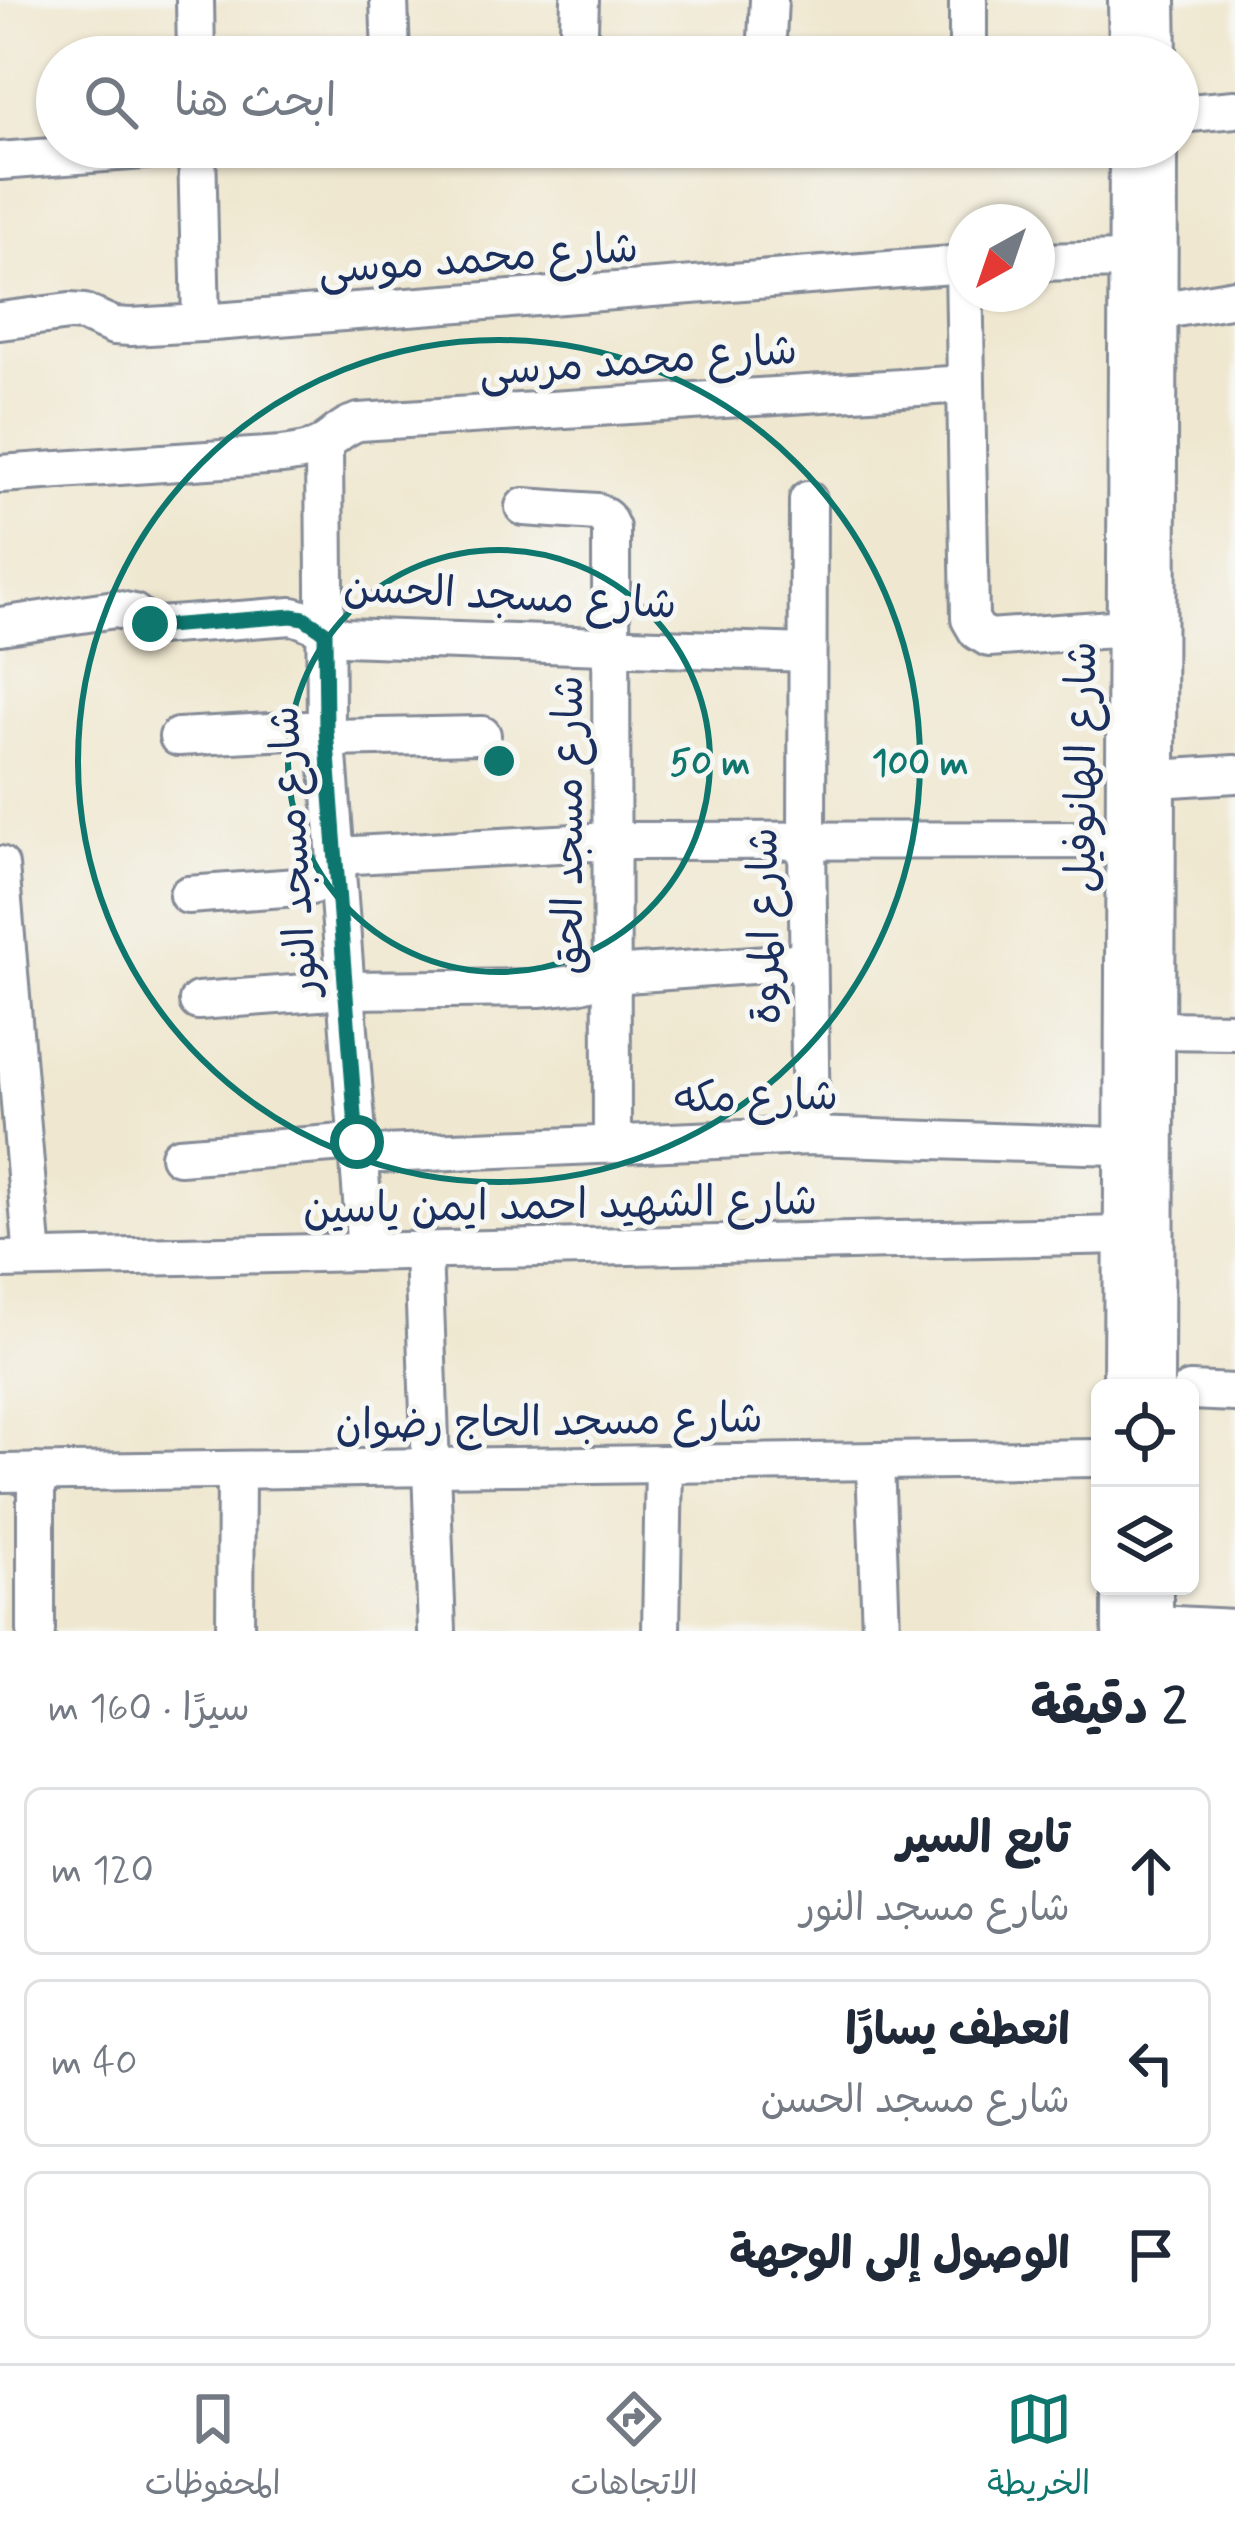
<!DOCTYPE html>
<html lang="ar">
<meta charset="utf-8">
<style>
body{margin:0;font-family:Mynerve,"Playpen Sans Arabic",sans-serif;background:#f6f6f7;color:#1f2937;direction:rtl}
.controls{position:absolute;right:36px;bottom:36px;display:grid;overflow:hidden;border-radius:18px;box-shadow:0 3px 9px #0004}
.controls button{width:108px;height:108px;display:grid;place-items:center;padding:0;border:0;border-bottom:3px solid #e0e1e3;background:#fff;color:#1f2937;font:60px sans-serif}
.compass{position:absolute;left:947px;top:204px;width:108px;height:108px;border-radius:50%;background:#fff;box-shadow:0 3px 9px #0004;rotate:220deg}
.stop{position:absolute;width:36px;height:36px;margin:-27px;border:9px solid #0f766e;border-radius:50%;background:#fff}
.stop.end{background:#0f766e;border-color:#fff;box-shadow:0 3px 12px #0008}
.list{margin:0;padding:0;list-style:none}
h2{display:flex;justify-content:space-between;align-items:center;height:156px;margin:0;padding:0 48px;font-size:51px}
h2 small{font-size:39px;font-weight:400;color:#747a83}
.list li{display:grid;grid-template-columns:78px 1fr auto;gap:36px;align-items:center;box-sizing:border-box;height:168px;margin:0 24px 24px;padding:0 24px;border:3px solid #e0e1e3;border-radius:18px}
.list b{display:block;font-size:45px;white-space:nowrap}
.list p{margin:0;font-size:39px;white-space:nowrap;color:#747a83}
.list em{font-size:39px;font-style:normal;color:#747a83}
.icon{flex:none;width:66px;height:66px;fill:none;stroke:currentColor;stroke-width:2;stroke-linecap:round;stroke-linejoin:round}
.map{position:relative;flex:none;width:1235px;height:1631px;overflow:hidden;direction:ltr}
.search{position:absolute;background:#fff;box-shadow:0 3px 9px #0004;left:36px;right:36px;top:36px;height:132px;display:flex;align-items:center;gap:30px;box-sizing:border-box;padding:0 42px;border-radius:66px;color:#747a83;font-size:45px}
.sheet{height:732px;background:#fff}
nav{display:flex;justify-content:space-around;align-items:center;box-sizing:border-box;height:168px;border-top:3px solid #e0e1e3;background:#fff;font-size:33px;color:#747a83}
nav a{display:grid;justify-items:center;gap:6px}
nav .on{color:#0f766e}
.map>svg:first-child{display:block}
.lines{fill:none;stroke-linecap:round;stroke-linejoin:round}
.minor-casing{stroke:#858b96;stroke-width:42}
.minor{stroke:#fff;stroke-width:36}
.route{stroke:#0f766e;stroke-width:15}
.ring{fill:none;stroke:#0f766e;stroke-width:6}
.labels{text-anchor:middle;stroke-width:10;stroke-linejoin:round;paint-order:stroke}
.street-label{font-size:42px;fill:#1b2f5e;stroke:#f6f6f2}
.centre{fill:#0f766e;stroke:#f6f6f2;stroke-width:6}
.ring-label{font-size:36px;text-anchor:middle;font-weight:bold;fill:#0f766e;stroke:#f6f6f2;stroke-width:10;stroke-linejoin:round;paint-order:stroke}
</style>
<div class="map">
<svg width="1235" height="1631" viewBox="0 0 1235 1631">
<rect width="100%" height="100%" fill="#f6f6f2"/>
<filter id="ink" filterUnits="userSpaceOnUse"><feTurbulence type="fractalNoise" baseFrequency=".00833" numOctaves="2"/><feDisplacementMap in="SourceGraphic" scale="24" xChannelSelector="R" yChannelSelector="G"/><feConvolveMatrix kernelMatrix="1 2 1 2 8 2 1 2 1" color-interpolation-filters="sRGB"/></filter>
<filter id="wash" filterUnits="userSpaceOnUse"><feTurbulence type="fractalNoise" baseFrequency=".004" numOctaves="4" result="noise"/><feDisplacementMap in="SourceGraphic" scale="48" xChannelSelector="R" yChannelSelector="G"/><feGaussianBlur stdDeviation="2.7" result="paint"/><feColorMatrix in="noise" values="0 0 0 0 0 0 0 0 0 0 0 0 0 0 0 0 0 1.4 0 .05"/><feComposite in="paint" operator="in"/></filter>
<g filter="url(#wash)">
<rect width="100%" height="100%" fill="#efe7cf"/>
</g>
<g filter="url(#ink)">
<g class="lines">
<g class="minor-casing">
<g id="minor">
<path d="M195 0 196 57"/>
<path d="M389 0 391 57"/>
<path d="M968 0V57"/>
<path d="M1127 0 1128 57"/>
<path d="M1157 0 1158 57"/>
<path d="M578 57 580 0"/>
<path d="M766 57 769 0"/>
<path d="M1178 114 1235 109"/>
<path d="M197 147 201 323"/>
<path d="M0 161 182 147"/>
<path d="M1037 262 1127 260"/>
<path d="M964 264 970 619 977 631 989 638 1125 628"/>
<path d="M1158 311 1235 298"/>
<path d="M0 321 69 312 84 313 114 326 131 327 201 323 965 264"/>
<path d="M324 444 326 729 366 1252"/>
<path d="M0 474 282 455C295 453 311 452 323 444 337 435 343 426 359 422L966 384"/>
<path d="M808 500 807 841 811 1136"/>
<path d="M524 507 597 512 606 518 611 528 612 1144"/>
<path d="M0 626 115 609 134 613 142 620 158 626 292 616C312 620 325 633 344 637L807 653"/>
<path d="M178 737 326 729"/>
<path d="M326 738 482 735"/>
<path d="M1157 779 1235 774"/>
<path d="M0 865 33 1259"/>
<path d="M188 895 311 886C331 876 333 861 354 855L612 841 1124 840"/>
<path d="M198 1001 346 990 539 988 577 984 612 975 808 961"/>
<path d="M1156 1030 1235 1031"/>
<path d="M359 1155 811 1136 1146 1147"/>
<path d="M179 1156 357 1142"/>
<path d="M423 1251 437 1631"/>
<path d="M0 1260 1123 1235"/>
<path d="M1122 1388 1128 147"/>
<path d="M1155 1388 1159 147"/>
<path d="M1190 1391 1235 1393"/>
<path d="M875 1461 881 1631"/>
<path d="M36 1472V1631"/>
<path d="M0 1473 1100 1458"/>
<path d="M1154 1624 1235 1628"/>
<path d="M235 1631 236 1470"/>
<path d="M661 1631 664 1464"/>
<path d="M1121 1631V1586"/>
<path d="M1154 1631V1586"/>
</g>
</g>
<use href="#minor" class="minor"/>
</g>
</g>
<g class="lines" filter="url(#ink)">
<path class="route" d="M150 624 166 626 292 616 304 618 325 632 326 729 357 1142"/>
</g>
<g class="ring">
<circle cx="499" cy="761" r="211"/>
<circle cx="499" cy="761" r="421"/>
</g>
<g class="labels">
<g class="street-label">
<text transform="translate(478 257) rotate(-4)" y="15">شارع محمد موسى</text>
<text transform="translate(638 359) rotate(-4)" y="15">شارع محمد مرسى</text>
<text transform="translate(510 594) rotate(3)" y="15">شارع مسجد الحسن</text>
<text transform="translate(1080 767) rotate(-90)" y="15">شارع الهانوفيل</text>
<text transform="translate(567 825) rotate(-90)" y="15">شارع مسجد الحق</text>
<text transform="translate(292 851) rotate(-94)" y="15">شارع مسجد النور</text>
<text transform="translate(763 926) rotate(-91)" y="15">شارع المروة</text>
<text transform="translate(756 1095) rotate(-1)" y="15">شارع مكه</text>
<text transform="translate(560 1203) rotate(-1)" y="15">شارع الشهيد احمد ايمن ياسين</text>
<text transform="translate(549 1420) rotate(-1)" y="15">شارع مسجد الحاج رضوان</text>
</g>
</g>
<circle cx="499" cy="761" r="18" class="centre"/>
<g class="ring-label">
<text x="710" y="774">50 m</text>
<text x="920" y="774">100 m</text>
</g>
</svg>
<div class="controls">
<button><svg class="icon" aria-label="locate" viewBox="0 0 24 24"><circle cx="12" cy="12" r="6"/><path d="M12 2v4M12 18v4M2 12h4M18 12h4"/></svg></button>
<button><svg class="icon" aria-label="layers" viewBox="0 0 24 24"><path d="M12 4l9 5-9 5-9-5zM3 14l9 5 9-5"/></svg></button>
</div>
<svg class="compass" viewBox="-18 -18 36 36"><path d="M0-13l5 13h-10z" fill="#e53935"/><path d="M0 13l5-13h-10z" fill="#747a83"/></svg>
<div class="stop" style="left:357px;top:1142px"></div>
<div class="stop end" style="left:150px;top:624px"></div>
<div class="search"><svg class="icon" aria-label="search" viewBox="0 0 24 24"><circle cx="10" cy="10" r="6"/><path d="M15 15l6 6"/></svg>ابحث هنا</div>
</div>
<section class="sheet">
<h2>2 دقيقة<small>سيرًا · 160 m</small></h2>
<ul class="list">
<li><svg class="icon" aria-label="ahead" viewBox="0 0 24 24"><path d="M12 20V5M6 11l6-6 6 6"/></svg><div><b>تابع السير</b><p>شارع مسجد النور</p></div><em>120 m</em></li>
<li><svg class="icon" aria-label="left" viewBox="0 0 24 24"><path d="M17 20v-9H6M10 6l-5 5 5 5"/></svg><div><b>انعطف يسارًا</b><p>شارع مسجد الحسن</p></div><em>40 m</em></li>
<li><svg class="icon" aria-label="arrive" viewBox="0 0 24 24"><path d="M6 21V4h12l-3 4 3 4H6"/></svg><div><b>الوصول إلى الوجهة</b></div></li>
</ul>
</section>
<nav>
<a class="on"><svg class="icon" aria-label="map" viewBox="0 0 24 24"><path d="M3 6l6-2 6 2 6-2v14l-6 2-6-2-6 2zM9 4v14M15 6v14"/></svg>الخريطة</a>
<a><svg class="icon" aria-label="directions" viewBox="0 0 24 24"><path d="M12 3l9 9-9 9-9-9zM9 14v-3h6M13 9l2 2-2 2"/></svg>الاتجاهات</a>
<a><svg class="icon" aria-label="saved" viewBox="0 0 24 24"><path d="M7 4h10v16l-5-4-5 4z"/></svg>المحفوظات</a>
</nav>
